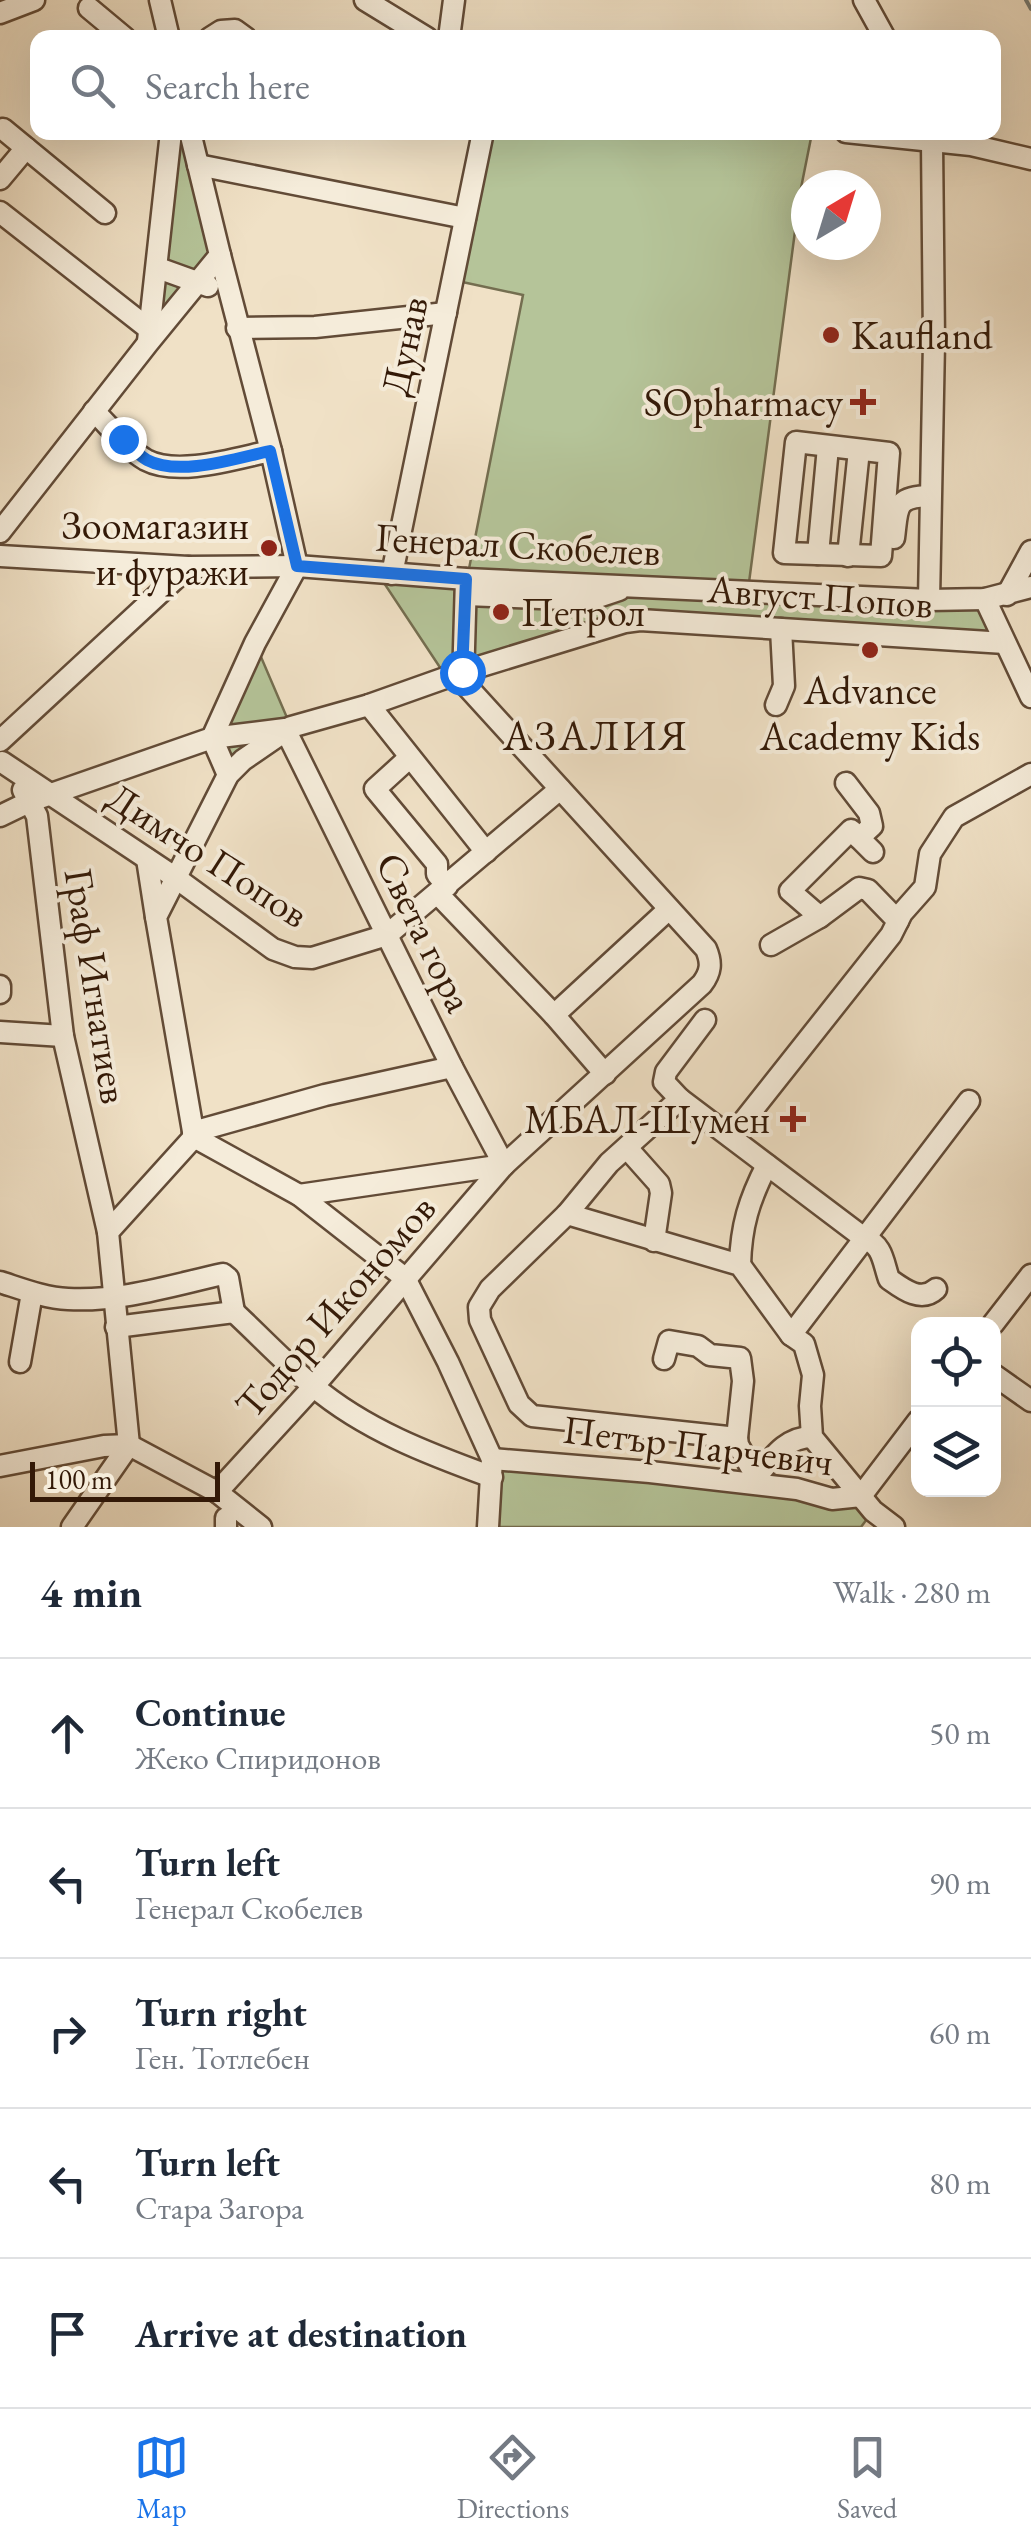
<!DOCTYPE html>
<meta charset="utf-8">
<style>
body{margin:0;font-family:"EB Garamond",serif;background:#f2f2f3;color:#1f2937}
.controls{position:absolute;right:30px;bottom:30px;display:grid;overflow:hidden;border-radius:20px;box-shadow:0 10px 40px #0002}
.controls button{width:90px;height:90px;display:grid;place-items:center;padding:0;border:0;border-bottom:2px solid #e0e1e3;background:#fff;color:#1f2937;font:50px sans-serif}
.compass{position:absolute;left:791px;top:170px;width:90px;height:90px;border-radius:50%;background:#fff;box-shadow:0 10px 40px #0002;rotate:38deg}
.scale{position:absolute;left:30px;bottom:25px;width:190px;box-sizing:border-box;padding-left:10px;border:5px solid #331907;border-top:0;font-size:28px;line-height:35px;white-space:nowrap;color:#331907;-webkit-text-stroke:8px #f5ecda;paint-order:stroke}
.stop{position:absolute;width:30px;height:30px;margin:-22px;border:8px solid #1a73e8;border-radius:50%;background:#fff}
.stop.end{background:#1a73e8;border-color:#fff;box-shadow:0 2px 10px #0008}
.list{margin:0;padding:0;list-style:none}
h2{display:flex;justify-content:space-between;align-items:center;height:130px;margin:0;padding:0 40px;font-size:42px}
h2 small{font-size:32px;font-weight:400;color:#747a83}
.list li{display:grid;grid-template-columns:65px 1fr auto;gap:30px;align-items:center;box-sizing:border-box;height:150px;padding:0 40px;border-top:2px solid #e0e1e3}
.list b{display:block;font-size:38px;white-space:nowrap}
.list p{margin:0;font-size:32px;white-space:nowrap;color:#747a83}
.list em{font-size:32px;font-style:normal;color:#747a83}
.icon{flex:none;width:55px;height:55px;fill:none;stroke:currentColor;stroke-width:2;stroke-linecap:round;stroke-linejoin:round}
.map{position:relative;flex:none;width:1031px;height:1527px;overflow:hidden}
.search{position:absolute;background:#fff;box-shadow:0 10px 40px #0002;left:30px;right:30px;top:30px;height:110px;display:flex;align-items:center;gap:25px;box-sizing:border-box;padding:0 35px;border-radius:20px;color:#747a83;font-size:38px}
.sheet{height:880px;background:#fff}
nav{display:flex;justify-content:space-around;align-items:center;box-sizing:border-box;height:140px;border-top:2px solid #e0e1e3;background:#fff;font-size:28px;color:#747a83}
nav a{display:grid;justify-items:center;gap:5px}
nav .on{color:#1a73e8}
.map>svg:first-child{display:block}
.green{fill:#b5c499;stroke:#746e50;stroke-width:2.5}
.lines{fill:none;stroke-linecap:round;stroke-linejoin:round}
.stream{stroke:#737b74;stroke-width:4}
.minor-casing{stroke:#624b37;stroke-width:25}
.minor{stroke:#f5ecda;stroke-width:20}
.route{stroke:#1a73e8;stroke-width:12}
.poi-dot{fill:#8f2418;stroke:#f5ecda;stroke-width:4}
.labels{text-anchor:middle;stroke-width:8;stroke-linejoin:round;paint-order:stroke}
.poi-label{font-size:40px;fill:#331907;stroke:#f5ecda;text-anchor:end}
.street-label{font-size:40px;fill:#331907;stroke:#f5ecda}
.neighbourhood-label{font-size:42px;letter-spacing:2.5px;fill:#331907;stroke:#f5ecda}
</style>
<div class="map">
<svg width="1031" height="1527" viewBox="0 0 1031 1527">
<rect width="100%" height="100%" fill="#f0e1c6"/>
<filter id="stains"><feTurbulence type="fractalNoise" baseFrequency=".002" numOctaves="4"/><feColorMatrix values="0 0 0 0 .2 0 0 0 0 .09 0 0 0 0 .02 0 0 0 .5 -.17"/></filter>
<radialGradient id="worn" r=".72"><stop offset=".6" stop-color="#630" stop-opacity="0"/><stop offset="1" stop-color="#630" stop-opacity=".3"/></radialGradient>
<g class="green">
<path d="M171 133H190L220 255 149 329Z"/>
<path d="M483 133H812L800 193 748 590 985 599 1005 643 640 620 447 678 378 574 467 579 523 295 453 280Z"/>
<path d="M255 643 291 727 228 775 212 738Z"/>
<path d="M492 1459 797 1489 873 1511 861 1527H488Z"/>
</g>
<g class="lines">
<path class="stream" d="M1026 0 1031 9"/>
<g class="minor-casing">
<g id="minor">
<path d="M160 0 169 38"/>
<path d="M365 0 427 38"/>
<path d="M864 0 885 38"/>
<path d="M89 8 125 38"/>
<path d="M0 13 34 0"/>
<path d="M210 38 221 31 235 30 246 38"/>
<path d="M449 38 454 0"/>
<path d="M3 129 105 213"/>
<path d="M846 132 971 145 1031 159"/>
<path d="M198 165 465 218"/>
<path d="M0 179 26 148"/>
<path d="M0 212 149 329"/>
<path d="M158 268 208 286"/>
<path d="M237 328 315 327 446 313"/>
<path d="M148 341 171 132"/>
<path d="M94 411C110 427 127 449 146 460 178 477 237 458 271 451"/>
<path d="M796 442 889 453 881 556 784 553Z"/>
<path d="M0 532 148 343 220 255 190 132"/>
<path d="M894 538C898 507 894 497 930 496"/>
<path d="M818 554 828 447"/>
<path d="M0 556 188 567 297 566 466 579 929 600 985 599 1031 587"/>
<path d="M848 556 859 450"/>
<path d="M392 574 483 132"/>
<path d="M466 595 589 600 619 590"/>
<path d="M1007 595 1031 551"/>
<path d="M985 599 1031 697"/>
<path d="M929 600 934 342 932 142 930 132"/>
<path d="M369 705 486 852"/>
<path d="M776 705 784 686 781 629"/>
<path d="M0 741 188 567"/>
<path d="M409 758 375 789 437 864V874L447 886"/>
<path d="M2 762 176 878 273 949 295 957 312 958 387 935 560 789"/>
<path d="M228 775 212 738 285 729 452 1067 504 1165"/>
<path d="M846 783 869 813 872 826 859 838"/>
<path d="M23 790 37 816 63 1036 108 1232"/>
<path d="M0 816 31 801 212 738 255 643 297 566 271 451 220 255"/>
<path d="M147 859 156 917"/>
<path d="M438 894 554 1015 605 1074"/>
<path d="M820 917 790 891 851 830 873 852"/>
<path d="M771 945 820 917 859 888 868 890 898 921"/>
<path d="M0 986V993"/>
<path d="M554 1015 669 909"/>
<path d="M0 1032 63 1036"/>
<path d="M680 1099 664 1082 666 1072 705 1020"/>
<path d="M193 1132 325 1095 452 1067"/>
<path d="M194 1137 299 1195 405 1278 448 1362 492 1459 488 1527"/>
<path d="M731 1137 891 935 902 913 925 887 930 854 954 817 1031 774"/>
<path d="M627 1148 659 1184 661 1193 654 1241"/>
<path d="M299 1195 504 1165"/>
<path d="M567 1214 740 1265 791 1335 804 1344 813 1375 810 1406 812 1437 873 1511 894 1527"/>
<path d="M740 1265C741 1226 749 1200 767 1165"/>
<path d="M0 1282C22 1289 45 1298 68 1299 120 1302 173 1285 223 1274L228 1278 234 1312"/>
<path d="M993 1324 1031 1275"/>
<path d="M116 1327 234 1312C260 1336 285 1363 313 1386 365 1430 429 1454 492 1477"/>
<path d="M791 1335 969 1101"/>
<path d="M664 1359 669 1341 698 1346 710 1355 740 1358 743 1381 737 1438"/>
<path d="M20 1362 32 1293"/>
<path d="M994 1375 1031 1401"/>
<path d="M812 1437C789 1437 776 1453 762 1470L753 1471 738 1445 737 1438 532 1416 519 1404 480 1320 479 1307 490 1289 567 1214 609 1163 680 1099 864 1238C883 1245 883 1262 889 1279 903 1289 921 1303 936 1289"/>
<path d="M492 1459 650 1472 797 1489 832 1499 861 1496 918 1421"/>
<path d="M0 1466 104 1446 129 1445 217 1492 261 1527"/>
<path d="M217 1492 313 1387 504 1165 702 984C711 972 712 963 706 949L463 682 466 579"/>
<path d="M72 1527 129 1445 108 1232 194 1137 156 917 228 775 243 760 291 727 369 705 462 672 625 622 640 620 1005 643"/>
<path d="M226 1527V1518"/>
</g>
</g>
<use href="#minor" class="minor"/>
</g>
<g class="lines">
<path class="route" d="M123 439C130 446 138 455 147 460 179 477 237 458 270 451L297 566 466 579 462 672"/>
</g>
<g class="poi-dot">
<circle cx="831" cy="335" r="10"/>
<path d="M858 387h10v10h10v10h-10v10h-10v-10h-10v-10h10z"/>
<circle cx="269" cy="548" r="10"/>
<circle cx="501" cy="612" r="10"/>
<circle cx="870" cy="650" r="10"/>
<path d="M788 1104h10v10h10v10h-10v10h-10v-10h-10v-10h10z"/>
</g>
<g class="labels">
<g class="poi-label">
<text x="851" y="349" text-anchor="start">Kaufland</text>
<text x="843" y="416">SOpharmacy</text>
<text x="249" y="539">Зоомагазин<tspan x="249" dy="46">и фуражи</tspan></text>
<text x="521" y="626" text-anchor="start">Петрол</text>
<text x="870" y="704" text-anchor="middle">Advance<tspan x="870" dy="46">Academy Kids</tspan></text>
<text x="770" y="1133">МБАЛ-Шумен</text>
</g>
<g class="street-label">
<text transform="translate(404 346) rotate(-78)" y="14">Дунав</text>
<text transform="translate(518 544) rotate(3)" y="14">Генерал Скобелев</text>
<text transform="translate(820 596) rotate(4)" y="14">Август Попов</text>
<text transform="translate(208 855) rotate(33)" y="14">Димчо Попов</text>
<text transform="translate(425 932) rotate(64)" y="14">Света гора</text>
<text transform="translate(97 986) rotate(81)" y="14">Граф Игнатиев</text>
<text transform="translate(335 1306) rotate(-49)" y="14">Тодор Икономов</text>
<text transform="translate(698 1445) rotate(7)" y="14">Петър Парчевич</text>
</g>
<g class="neighbourhood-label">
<text x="596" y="750">АЗАЛИЯ</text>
</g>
</g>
<rect width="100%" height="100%" filter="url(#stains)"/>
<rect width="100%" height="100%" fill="url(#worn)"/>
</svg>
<div class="controls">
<button><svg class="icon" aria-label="locate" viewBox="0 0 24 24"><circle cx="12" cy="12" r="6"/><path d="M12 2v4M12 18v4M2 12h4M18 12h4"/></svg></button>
<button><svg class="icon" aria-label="layers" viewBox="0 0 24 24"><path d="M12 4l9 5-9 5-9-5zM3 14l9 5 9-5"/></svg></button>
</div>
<svg class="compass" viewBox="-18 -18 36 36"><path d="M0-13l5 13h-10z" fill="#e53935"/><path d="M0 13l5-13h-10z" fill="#747a83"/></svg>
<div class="scale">100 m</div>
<div class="stop" style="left:462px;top:672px"></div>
<div class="stop end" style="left:123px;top:439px"></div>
<div class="search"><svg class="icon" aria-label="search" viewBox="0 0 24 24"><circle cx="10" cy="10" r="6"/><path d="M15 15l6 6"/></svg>Search here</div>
</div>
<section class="sheet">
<h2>4 min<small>Walk · 280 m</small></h2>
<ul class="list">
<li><svg class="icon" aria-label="ahead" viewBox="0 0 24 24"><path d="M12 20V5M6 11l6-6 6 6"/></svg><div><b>Continue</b><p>Жеко Спиридонов</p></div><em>50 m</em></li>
<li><svg class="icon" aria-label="left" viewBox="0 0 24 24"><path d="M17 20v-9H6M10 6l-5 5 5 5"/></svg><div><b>Turn left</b><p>Генерал Скобелев</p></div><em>90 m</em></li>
<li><svg class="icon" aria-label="right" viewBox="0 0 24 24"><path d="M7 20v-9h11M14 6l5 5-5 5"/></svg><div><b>Turn right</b><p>Ген. Тотлебен</p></div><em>60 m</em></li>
<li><svg class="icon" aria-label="left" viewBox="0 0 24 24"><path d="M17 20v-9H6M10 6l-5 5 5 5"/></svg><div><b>Turn left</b><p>Стара Загора</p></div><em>80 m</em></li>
<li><svg class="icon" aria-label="arrive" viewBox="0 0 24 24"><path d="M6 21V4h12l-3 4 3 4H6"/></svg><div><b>Arrive at destination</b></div></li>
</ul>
</section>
<nav>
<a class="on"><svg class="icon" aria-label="map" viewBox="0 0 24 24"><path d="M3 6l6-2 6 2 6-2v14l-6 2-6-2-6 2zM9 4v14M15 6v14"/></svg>Map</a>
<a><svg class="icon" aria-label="directions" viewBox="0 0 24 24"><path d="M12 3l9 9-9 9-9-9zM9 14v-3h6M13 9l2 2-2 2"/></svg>Directions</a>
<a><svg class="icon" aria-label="saved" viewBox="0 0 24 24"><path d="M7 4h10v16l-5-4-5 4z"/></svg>Saved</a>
</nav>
